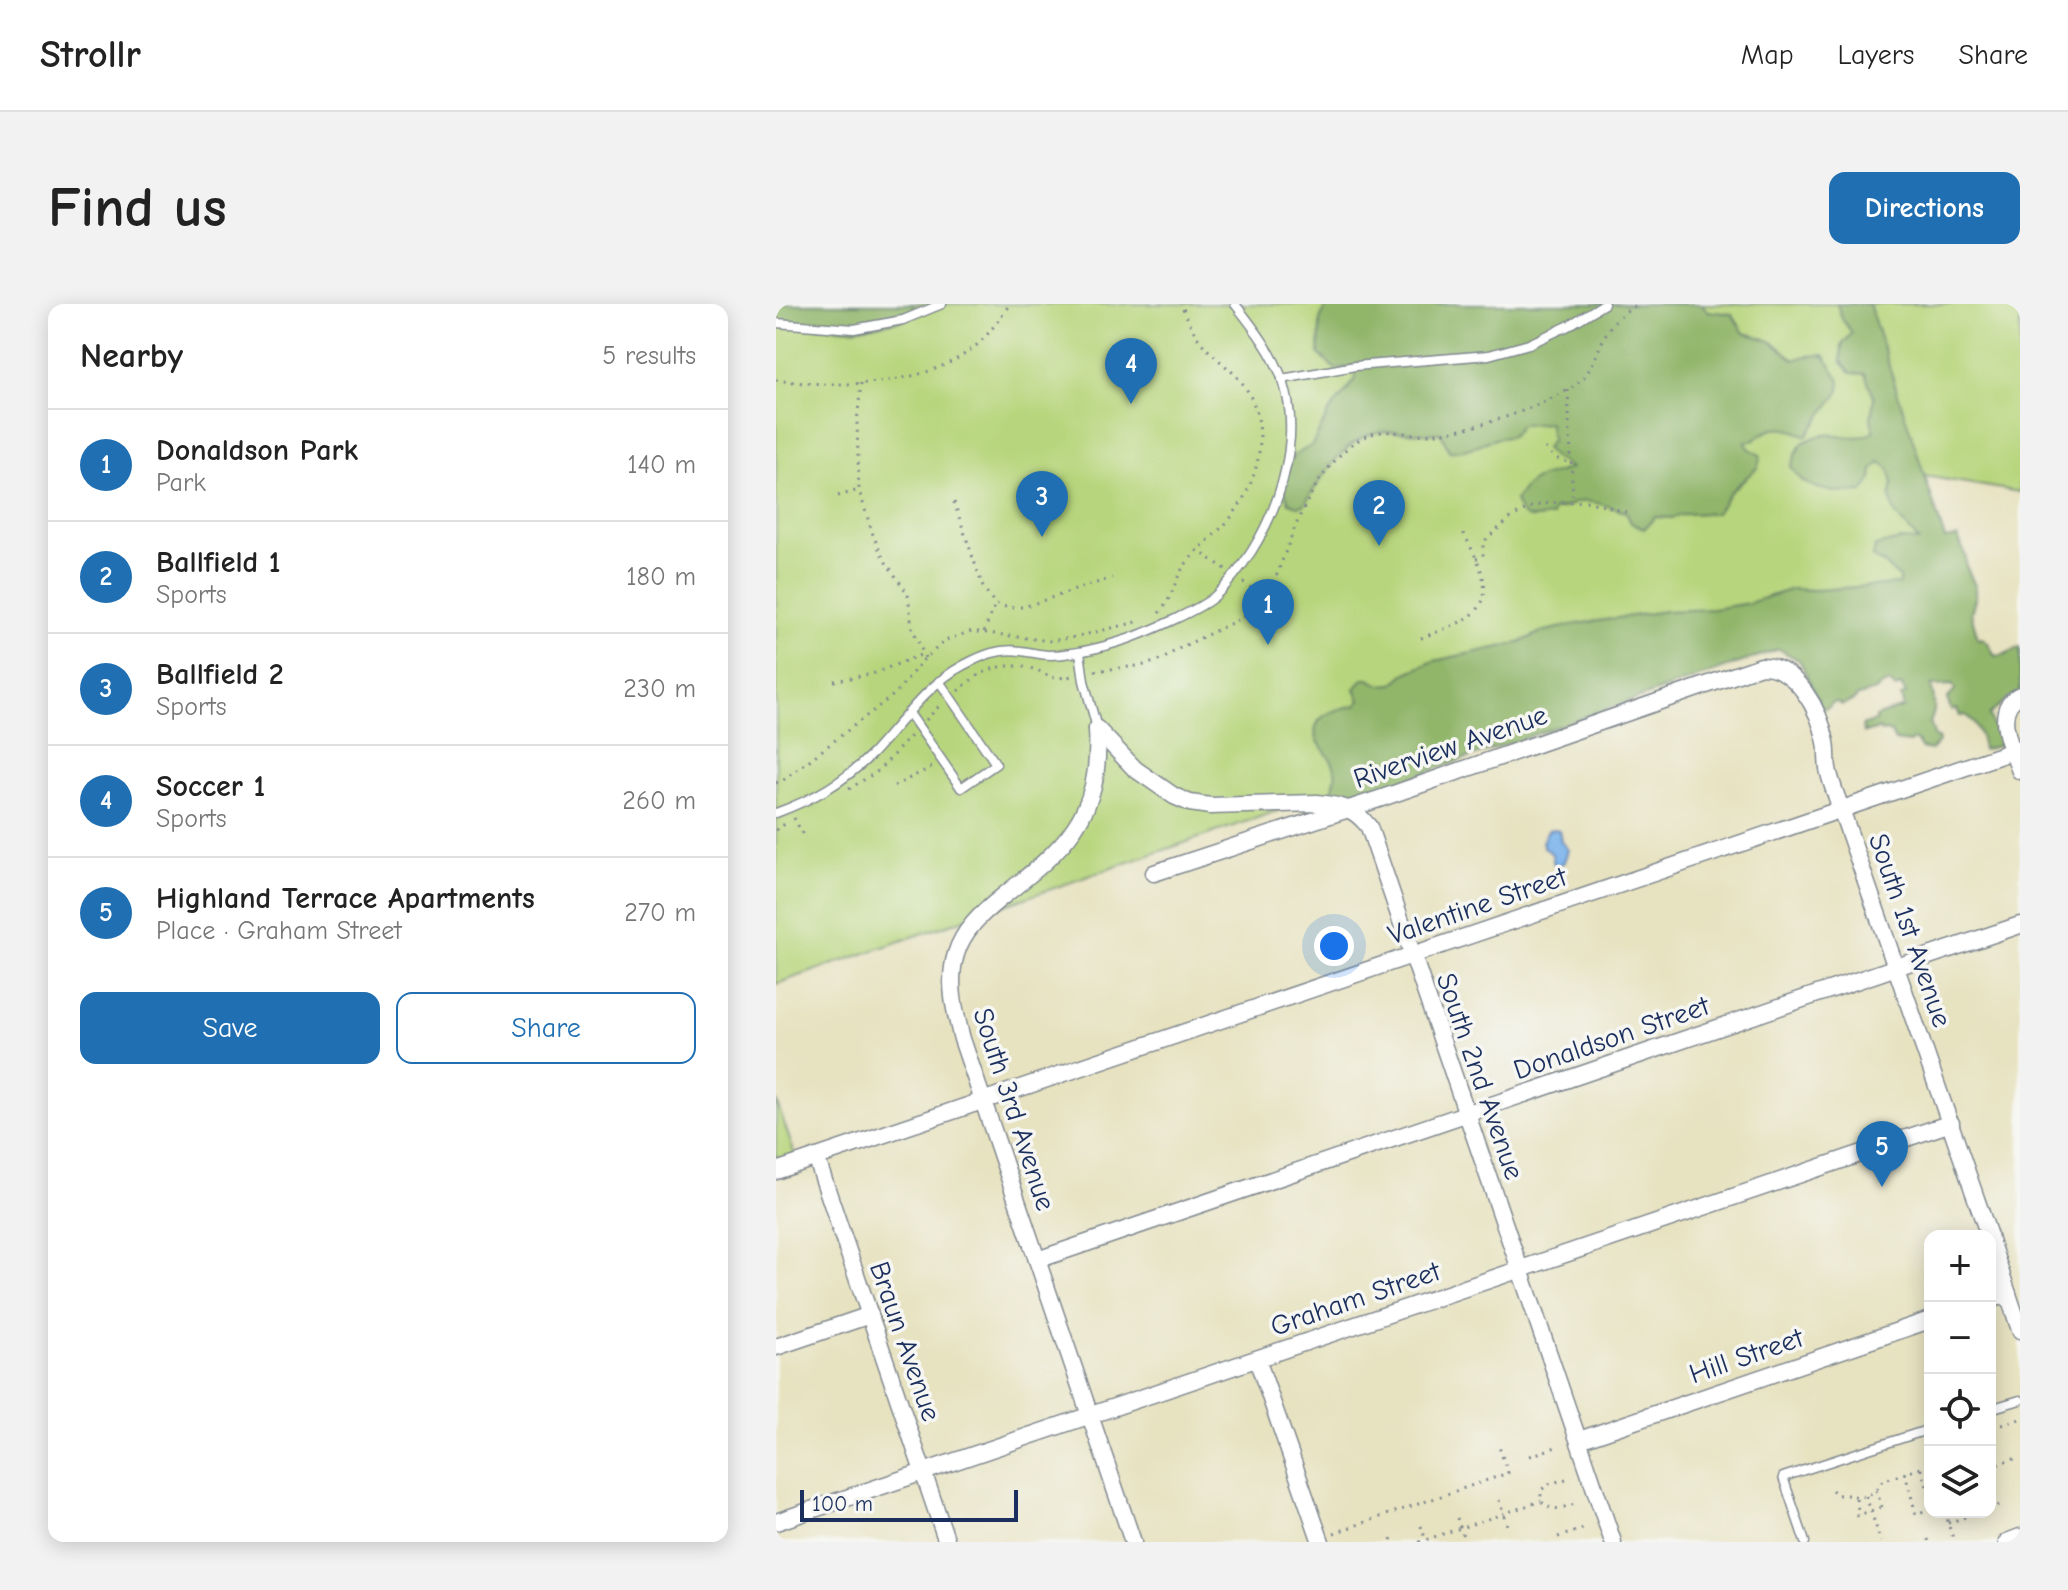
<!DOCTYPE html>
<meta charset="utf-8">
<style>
body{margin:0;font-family:"Comic Neue",sans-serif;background:#f2f2f2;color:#222}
.controls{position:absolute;right:24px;bottom:24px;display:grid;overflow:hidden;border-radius:16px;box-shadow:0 4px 20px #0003}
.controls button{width:72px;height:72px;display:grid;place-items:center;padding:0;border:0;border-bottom:2px solid #e0e0e0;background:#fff;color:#222;font:40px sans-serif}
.scale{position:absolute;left:24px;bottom:20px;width:218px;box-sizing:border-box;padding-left:8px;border:4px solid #1b2f5e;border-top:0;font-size:22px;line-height:28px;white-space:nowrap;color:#1b2f5e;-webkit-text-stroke:6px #f6f6f2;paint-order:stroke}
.you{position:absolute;left:558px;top:642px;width:28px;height:28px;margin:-20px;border:6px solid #fff;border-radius:50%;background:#1a73e8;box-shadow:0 0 0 12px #1a73e833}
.badge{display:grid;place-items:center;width:52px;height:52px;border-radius:50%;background:#1f6fb2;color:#fff;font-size:26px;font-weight:700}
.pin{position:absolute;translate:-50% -66px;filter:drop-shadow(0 2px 4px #0008)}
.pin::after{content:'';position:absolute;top:42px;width:28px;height:24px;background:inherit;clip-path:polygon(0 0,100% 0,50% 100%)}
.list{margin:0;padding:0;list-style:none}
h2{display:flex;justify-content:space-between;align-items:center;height:104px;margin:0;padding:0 32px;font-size:34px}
h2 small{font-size:26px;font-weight:400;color:#767676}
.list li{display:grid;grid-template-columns:52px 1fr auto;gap:24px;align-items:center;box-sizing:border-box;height:112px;padding:0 32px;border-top:2px solid #e0e0e0}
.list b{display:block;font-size:30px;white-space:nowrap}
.list p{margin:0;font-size:26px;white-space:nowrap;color:#767676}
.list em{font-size:26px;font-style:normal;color:#767676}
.actions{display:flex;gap:16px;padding:24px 32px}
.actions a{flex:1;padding:18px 0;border:2px solid #1f6fb2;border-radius:16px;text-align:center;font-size:28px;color:#1f6fb2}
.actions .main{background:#1f6fb2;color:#fff}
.icon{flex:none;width:44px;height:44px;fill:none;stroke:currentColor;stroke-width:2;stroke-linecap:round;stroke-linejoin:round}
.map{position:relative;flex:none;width:1244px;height:1238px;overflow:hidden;border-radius:16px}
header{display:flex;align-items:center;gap:48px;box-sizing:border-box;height:112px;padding:0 40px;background:#fff;border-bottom:2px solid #e0e0e0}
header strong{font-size:38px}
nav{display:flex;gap:44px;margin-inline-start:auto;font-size:28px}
.intro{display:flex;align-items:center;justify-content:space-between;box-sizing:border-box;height:192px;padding:0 48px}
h1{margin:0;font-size:56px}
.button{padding:20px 36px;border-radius:16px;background:#1f6fb2;color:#fff;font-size:28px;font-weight:700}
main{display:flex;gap:48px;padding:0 48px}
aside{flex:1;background:#fff;border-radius:16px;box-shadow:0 4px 20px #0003}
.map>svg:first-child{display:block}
.green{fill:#b7d57b;stroke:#69826c;stroke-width:2}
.forest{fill:#91b66b;stroke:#567264;stroke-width:2}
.water{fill:#7cb4ec;stroke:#4c72a5;stroke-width:2}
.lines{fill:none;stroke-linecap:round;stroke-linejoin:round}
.lane-casing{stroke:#81888f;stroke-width:11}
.street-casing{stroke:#81888f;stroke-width:19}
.path{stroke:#81888f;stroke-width:3;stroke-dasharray:2 6;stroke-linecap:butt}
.lane{stroke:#fff;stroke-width:8}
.street{stroke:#fff;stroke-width:16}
.labels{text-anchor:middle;stroke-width:7;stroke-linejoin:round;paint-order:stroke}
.street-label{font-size:28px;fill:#1b2f5e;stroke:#f6f6f2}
</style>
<header>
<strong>Strollr</strong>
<nav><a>Map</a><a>Layers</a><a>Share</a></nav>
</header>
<div class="intro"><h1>Find us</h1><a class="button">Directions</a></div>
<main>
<aside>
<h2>Nearby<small>5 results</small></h2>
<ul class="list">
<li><span class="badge">1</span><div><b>Donaldson Park</b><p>Park</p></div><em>140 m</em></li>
<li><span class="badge">2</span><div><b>Ballfield 1</b><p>Sports</p></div><em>180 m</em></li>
<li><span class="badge">3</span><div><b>Ballfield 2</b><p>Sports</p></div><em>230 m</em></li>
<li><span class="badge">4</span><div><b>Soccer 1</b><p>Sports</p></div><em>260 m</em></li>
<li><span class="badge">5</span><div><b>Highland Terrace Apartments</b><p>Place · Graham Street</p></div><em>270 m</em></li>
</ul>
<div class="actions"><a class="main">Save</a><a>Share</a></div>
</aside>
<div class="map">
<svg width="1244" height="1238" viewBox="0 0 1244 1238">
<rect width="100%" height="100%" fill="#f6f6f2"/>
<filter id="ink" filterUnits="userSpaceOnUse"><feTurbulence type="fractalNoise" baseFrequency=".0125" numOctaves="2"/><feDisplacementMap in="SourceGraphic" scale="16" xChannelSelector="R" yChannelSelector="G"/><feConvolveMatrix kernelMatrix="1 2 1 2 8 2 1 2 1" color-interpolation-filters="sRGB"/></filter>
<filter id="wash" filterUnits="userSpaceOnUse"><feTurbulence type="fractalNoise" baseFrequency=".006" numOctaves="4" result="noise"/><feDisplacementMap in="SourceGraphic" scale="32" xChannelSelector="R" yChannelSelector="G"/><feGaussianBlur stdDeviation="1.8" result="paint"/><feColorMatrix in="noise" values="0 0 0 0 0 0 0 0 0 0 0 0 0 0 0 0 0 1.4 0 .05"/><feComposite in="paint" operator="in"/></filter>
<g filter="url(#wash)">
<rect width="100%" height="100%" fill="#e7e2c0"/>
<g class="green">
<path d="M0 0H1244V188L1148 172 1210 365 1066 312 0 680Z"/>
<path d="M0 796 19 851 0 858Z"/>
</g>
<g class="forest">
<path d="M0 0H138L137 7 127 16 78 25 0 19Z"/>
<path d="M551 0H925L932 7 956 10 968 29C994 35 999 38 1018 56L1030 52 1048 51 1064 76V87L1030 132C1018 126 1004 121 992 127 983 131 979 137 969 138L973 144 985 152 981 164 955 187 940 209 910 210 895 214 879 213 868 225 855 219 850 208C836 204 817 195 802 198 792 200 791 206 778 205L776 212C756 215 747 219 739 197 757 168 767 175 794 164L776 152 769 144 775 137 773 119 744 121 736 132C726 134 716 135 707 139 695 144 686 148 673 147L665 129C644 131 622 125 602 128 568 134 545 175 528 201L522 202 513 199 507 182 510 162 519 151 536 141 553 108 580 75 579 62 559 65 543 50 544 16Z"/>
<path d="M1061 0H1093L1169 235 1182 233 1190 253V262L1200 284V291L1195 309 1202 335 1206 334 1212 339 1219 352 1227 351 1244 343V389L1233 393 1213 411 1224 441 1207 446C1205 433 1200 417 1189 411L1184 412 1181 405 1175 406 1171 395 1178 388 1179 384 1176 381 1155 382C1159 396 1160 407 1154 418L1159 434H1162L1163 438 1155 446 1145 444 1140 436H1136L1134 439 1119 437 1115 429 1110 427 1105 428 1103 425 1088 429 1086 422 1099 417V413L1128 403 1125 393 1130 390 1125 381 1119 384 1114 379 1103 383 1100 387 1082 392 1077 397 1066 401 1061 398 1056 399 1053 403 1046 405 1024 357 1003 345 557 501C552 488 562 478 559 465 556 452 543 444 540 432 535 409 567 404 581 401L584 396 579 385 587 375H593L604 381 617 380 630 369 658 357 743 339 765 328 801 320 889 307 937 305 973 299 1016 285 1039 286 1123 280V274L1107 259 1097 254 1099 242 1124 236 1143 237 1119 210 1114 193 1117 180 1113 164 1104 158 1097 166 1096 175 1087 188C1068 190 1045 188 1028 178 1023 174 1019 168 1015 163 1018 156 1021 145 1026 140 1029 136 1034 136 1037 134 1058 124 1080 141 1098 127L1095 115 1098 93 1089 70 1075 69 1065 57 1066 41 1076 29 1066 15Z"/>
</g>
<path class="water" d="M779 525 783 526 785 537 792 546 788 558 783 562 778 561 776 550 768 543 766 538 772 526Z"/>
</g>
<g filter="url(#ink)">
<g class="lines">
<g class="lane-casing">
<g id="lane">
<path d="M0 19 78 25 127 16 166 0"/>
<path d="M506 75 579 62 713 51 753 40 792 22 828 0"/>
<path d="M304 348 308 377 321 424"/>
<path d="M133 409 185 484 220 460 163 377"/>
<path d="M0 509C38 495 68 478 97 449 125 419 151 380 188 361 207 351 223 344 245 347 255 348 265 351 275 351 302 350 328 343 352 335 372 328 425 305 439 292 492 243 531 147 507 77 497 48 477 23 459 0"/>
<path d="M1214 1105 1244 1096"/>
<path d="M1029 1238 1007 1173 1154 1125"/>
</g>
</g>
<g class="street-casing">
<g id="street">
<path d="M1244 391C1215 405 1236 445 1244 467"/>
<path d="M321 425 359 465 398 492 414 499 434 502 541 499C565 502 578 503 593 523L837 1238"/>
<path d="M321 425C326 513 289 543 226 593 206 609 187 626 180 650 171 678 179 708 186 735L357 1238"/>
<path d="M378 569 603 495 985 362C1021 361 1044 408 1050 438 1052 448 1050 459 1053 469 1056 482 1061 493 1065 505L1213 932"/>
<path d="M40 853 171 1238"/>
<path d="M0 867 1237 447"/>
<path d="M1214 936 1244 1026"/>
<path d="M261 956 1244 621"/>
<path d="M1214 996 1232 990"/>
<path d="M0 1043 94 1011"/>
<path d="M481 1055 545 1238"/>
<path d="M803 1136 1154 1016"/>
<path d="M0 1218 1175 819"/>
<path d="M1231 1238 1244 1233"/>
</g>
</g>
<g class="path">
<path d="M0 76C63 84 153 84 203 39 215 28 224 13 234 0"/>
<path d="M85 79 81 118 83 186 97 231 107 254 132 290 136 323 149 354"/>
<path d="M792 86 797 198"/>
<path d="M769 144C777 153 783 157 795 158"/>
<path d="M62 192 83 186"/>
<path d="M178 198 207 283 219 300 230 303H247L336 274"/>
<path d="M421 246 451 266"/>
<path d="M700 255 707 252V241L711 234 735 214 752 204 772 199 810 197 850 208"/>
<path d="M467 278 490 295"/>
<path d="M383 309C396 296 398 276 409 261 422 244 438 232 452 217 482 181 496 128 471 86 460 67 439 56 425 38 416 27 411 13 405 0"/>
<path d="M208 328 219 300"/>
<path d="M645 334C660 328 686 320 698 309 723 287 697 249 686 226"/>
<path d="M319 367 369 361 387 355 402 345 478 308 488 301C508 259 518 212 546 173 558 156 575 136 596 130 613 124 633 132 651 130 699 126 753 108 795 84 819 70 820 44 834 23 841 13 851 6 862 0"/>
<path d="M58 377 96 370 147 350"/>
<path d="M182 387C203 368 223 357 253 364 274 368 269 378 296 372"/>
<path d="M150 416 166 399"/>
<path d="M0 479 9 475 120 389 145 358 170 336 196 327 275 337 299 333 361 318"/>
<path d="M118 482 158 462"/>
<path d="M73 485 102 467 136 431"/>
<path d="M18 514 27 531"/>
<path d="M0 526 13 517"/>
<path d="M1226 1121 1244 1115"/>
<path d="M754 1152 780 1143"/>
<path d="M1214 1163 1244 1153"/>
<path d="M1145 1165 1154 1191"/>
<path d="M1129 1169 1140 1210 1154 1205"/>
<path d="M790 1175 773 1180 765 1186V1197C775 1209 785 1204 799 1200"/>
<path d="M1101 1185 1106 1177 1154 1161"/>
<path d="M1056 1186 1061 1191C1076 1189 1087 1198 1100 1186L1106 1203"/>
<path d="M1090 1192 1105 1238"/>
<path d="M1080 1195 1083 1211"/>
<path d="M723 1196 732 1224"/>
<path d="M1214 1205 1224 1201"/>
<path d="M1168 1208 1178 1237"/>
<path d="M1080 1212 1109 1202"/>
<path d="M681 1214 688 1235"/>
<path d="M1172 1219 1204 1208"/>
<path d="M645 1222 649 1234"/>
<path d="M558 1229 732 1169 722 1140"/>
<path d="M782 1233 807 1225"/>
<path d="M615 1235 616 1238"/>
<path d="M1152 1235 1153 1238"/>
<path d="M643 1238 765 1197"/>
</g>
<use href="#lane" class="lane"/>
<use href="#street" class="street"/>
</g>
</g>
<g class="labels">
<g class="street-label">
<text transform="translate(674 442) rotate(-19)" y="10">Riverview Avenue</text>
<text transform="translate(701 601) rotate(-19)" y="10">Valentine Street</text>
<text transform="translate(1135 626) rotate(71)" y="10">South 1st Avenue</text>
<text transform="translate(835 733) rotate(-19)" y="10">Donaldson Street</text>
<text transform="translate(705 772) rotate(71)" y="10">South 2nd Avenue</text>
<text transform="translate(239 805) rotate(72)" y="10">South 3rd Avenue</text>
<text transform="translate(579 994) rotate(-19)" y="10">Graham Street</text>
<text transform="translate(130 1037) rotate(71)" y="10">Braun Avenue</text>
<text transform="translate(970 1051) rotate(-19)" y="10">Hill Street</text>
</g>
</g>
</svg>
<div class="controls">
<button>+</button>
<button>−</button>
<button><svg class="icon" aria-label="locate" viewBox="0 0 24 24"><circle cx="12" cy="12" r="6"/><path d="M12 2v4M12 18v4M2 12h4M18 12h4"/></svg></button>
<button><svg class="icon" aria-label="layers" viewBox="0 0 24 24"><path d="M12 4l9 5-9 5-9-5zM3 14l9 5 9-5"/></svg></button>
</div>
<div class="scale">100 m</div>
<div class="you"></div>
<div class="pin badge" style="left:492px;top:341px">1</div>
<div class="pin badge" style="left:603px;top:242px">2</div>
<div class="pin badge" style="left:266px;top:233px">3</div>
<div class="pin badge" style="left:355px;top:100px">4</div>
<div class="pin badge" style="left:1106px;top:883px">5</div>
</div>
</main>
